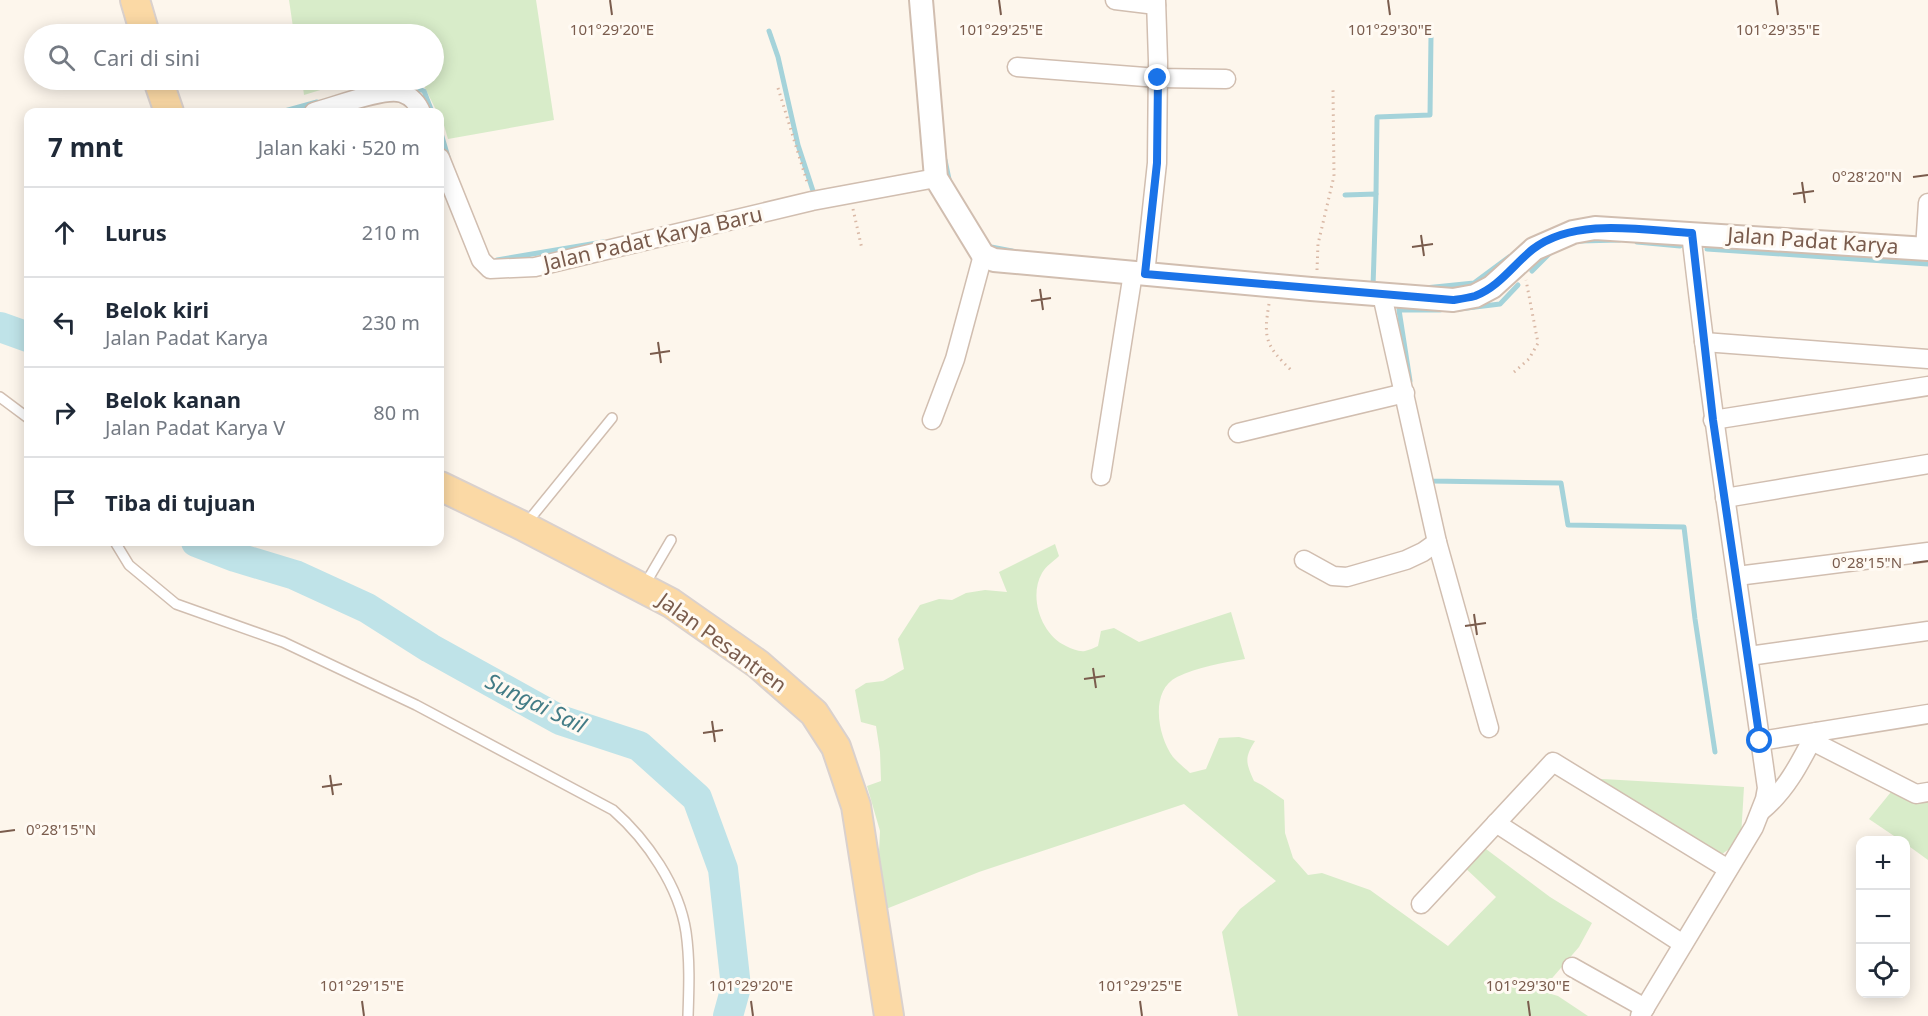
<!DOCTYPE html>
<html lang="id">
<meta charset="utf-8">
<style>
body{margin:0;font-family:"Noto Sans",sans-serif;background:#f2f2f3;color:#1f2937}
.controls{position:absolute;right:18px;bottom:18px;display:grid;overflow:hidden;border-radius:12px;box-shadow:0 3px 15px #0003}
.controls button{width:54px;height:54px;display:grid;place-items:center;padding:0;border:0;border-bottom:2px solid #e0e1e3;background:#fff;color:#1f2937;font:30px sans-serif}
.stop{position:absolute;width:18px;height:18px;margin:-14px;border:4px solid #1a73e8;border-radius:50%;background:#fff}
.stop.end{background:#1a73e8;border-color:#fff;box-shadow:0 2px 6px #0008}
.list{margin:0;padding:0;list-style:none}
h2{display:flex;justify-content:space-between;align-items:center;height:78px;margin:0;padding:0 24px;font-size:26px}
h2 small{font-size:20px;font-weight:400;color:#747a83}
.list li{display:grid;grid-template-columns:39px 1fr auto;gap:18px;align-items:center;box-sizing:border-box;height:90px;padding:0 24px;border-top:2px solid #e0e1e3}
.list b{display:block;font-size:22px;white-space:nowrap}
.list p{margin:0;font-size:20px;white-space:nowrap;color:#747a83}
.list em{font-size:20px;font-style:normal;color:#747a83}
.icon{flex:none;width:33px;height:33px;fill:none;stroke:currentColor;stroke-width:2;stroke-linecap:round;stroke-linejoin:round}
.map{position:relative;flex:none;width:1928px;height:1016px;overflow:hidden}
.search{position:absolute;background:#fff;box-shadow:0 3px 15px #0003;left:24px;top:24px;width:420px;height:66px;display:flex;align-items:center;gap:15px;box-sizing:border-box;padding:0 21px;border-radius:33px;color:#747a83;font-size:22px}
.panel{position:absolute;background:#fff;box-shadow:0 3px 15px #0003;left:24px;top:108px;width:420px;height:438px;border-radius:12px}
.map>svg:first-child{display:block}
.green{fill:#d8ecc9}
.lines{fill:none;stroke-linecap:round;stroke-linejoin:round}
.stream{stroke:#a5d3da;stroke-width:5}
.river{stroke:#bfe3e8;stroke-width:30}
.service-casing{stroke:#d1beb0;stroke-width:12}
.minor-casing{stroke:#d1beb0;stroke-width:21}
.tertiary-casing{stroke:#d1beb0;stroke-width:26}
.primary-casing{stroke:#dad1cd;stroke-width:32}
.path{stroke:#d9b8a5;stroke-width:3;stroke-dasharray:1.5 4.5;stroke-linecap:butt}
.service{stroke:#fff;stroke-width:9}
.minor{stroke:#fff;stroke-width:18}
.tertiary{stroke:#fff;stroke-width:22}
.primary{stroke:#fbd9a5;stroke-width:28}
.route{stroke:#1a73e8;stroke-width:8}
.ticks{fill:none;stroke:#7a5c4d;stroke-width:2}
.labels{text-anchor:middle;stroke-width:6;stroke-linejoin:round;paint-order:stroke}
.street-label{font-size:21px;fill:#7a5c4d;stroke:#fffaf3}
.water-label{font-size:22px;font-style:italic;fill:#437c86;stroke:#fffaf3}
.ticks-label{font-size:15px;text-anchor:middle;fill:#7a5c4d;stroke:#fffaf3;stroke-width:6;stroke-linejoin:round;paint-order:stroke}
</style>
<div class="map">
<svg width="1928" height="1016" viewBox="0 0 1928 1016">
<rect width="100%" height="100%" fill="#fdf6ec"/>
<g class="green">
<path d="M289 0H536L554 120 448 139 440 112H437L422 82 417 80H434V34H294Z"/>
<path d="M302 80H353L304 95Z"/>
<path d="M1055 544 1059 556C1054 561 1046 566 1042 573 1028 598 1042 635 1066 646 1072 649 1079 652 1085 651 1089 650 1094 648 1098 646L1101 631 1114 628 1139 642 1231 612 1245 659C1222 663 1198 667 1177 677 1149 691 1158 737 1173 757 1178 763 1185 768 1190 773L1206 769 1219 738 1239 737 1255 741C1244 758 1246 763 1254 781L1262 785 1284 800 1285 833 1293 858 1308 875 1322 873 1370 890 1448 946 1496 897 1462 865 1482 846 1550 897 1592 923 1579 947 1541 991 1558 996 1588 1016H1238L1222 932 1240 909 1276 881 1184 804 979 872 886 909 878 873 880 831 867 786 881 781 880 752 876 726 861 722 855 690 866 683 883 681 904 669 898 639 920 605 939 599 952 600 966 593 985 590 1007 592 999 572Z"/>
<path d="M1585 778 1744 787 1741 837 1736 844 1718 857Z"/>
<path d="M1891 792 1920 801 1928 800V860L1906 844V840H1900L1869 819Z"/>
</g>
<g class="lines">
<g class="stream">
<path d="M769 31 778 57 798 145 814 194"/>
<path d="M378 85 396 81 424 91 432 112"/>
<path d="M281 112 317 102"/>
<path d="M440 130 448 157"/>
<path d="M945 160 950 184"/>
<path d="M1376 194 1377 117 1430 115 1431 36"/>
<path d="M1345 195 1376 194 1373 287"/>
<path d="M1580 241 1619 240"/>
<path d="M1637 242 1680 246"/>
<path d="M986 246 1012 251"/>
<path d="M1707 249 1928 264"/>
<path d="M497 260 603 242"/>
<path d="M1532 271 1553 250"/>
<path d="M1425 288 1474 283 1509 257"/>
<path d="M1459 309 1500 304 1518 285"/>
<path d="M1410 381 1399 310H1440"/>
<path d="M1430 478 1431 481 1561 483 1568 525 1684 527 1695 619 1715 752"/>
</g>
<g class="river">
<path d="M0 327 28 337"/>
<path d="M196 542 235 557 295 575 367 608 430 648 560 720 639 746 697 798 723 869 736 987 728 1016"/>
</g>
<g class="service-casing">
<g id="service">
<path d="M0 397 28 418"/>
<path d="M525 525 612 418"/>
<path d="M115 542 129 565 176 604 283 642 416 705 613 810C647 840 679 886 686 932 690 960 689 988 688 1016"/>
<path d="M644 586 671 540"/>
</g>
</g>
<g class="minor-casing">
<g id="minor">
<path d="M1115 0 1156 5"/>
<path d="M1017 67 1158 78 1226 79"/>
<path d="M314 112C334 107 384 87 402 93 411 96 418 104 421 112"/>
<path d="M440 158 481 260 490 269 535 267 812 201 936 178"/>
<path d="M1925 249 1928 203"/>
<path d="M1145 274 1157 163 1158 61 1156 0"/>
<path d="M1382 295 1437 542 1489 728"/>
<path d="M1704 342 1928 359"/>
<path d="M932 420 955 359 983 255"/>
<path d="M1713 420 1928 386"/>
<path d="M1238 433 1405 393"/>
<path d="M1101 476 1133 273"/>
<path d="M1725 498 1928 464"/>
<path d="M1304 560 1333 576 1347 577 1406 560 1423 552 1437 542"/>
<path d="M1737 576 1928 552"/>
<path d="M1749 656 1928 631"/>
<path d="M1760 741 1928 714"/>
<path d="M1812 741 1916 794 1928 792"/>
<path d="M1761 811C1787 790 1801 761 1816 732"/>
<path d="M1496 823 1683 944"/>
<path d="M1421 904 1553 762 1728 869"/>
<path d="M1572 967 1645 1008"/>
<path d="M1640 1016 1754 827 1765 799 1767 788C1741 603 1712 419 1691 233"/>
</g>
</g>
<g class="tertiary-casing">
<path id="tertiary" d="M921 0 936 178 983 255 994 260 1311 289 1453 300 1475 296 1492 287 1534 249 1573 232 1595 228 1928 249"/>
</g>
<g class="primary-casing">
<g id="primary">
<path d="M135 0 145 34"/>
<path d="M158 80 169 112"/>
<path d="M440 486 523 526 671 603 758 664 814 713 836 747 856 806 889 1016"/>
</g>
</g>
<g class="path">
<path d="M778 88 808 185"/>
<path d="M853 209 862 249"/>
<path d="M1317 270 1318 244 1334 176 1333 89"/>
<path d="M1269 304C1263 339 1266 346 1292 371"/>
<path d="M1514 372 1529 359 1538 343 1526 280"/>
</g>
<use href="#service" class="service"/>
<use href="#minor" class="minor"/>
<use href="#tertiary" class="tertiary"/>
<use href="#primary" class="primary"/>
</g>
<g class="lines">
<path class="route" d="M1158 78 1157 163 1145 274 1453 300C1460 299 1468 298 1475 296 1499 287 1514 264 1533 249 1575 217 1642 230 1692 233L1713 420 1760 741"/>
</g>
<path class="ticks" d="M610 0 612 15M999 0 1001 15M1388 0 1390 15M1776 0 1778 15M1913 177 1928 175M1802 182 1805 203M1793 194 1814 191M1421 235 1424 256M1412 247 1433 244M1040 289 1043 310M1031 301 1051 298M658 342 661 363M650 354 670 351M1913 563 1928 561M1474 614 1477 635M1465 626 1486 623M1093 668 1096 688M1084 679 1105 676M712 721 715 742M703 733 723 730M330 775 333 795M322 787 342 784M0 832 15 830M362 1001 364 1016M751 1001 753 1016M1140 1001 1142 1016M1528 1001 1530 1016"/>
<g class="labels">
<g class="street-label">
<text transform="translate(653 239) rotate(-13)" y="7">Jalan Padat Karya Baru</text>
<text transform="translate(1813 241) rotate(4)" y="7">Jalan Padat Karya</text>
<text transform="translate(722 643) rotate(36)" y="7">Jalan Pesantren</text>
</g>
<g class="water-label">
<text transform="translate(536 703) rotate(26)" y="8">Sungai Sail</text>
</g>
</g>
<g class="ticks-label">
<text x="612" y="35">101°29'20"E</text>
<text x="1001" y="35">101°29'25"E</text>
<text x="1390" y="35">101°29'30"E</text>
<text x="1778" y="35">101°29'35"E</text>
<text x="1867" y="182">0°28'20"N</text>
<text x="1867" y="568">0°28'15"N</text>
<text x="61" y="835">0°28'15"N</text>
<text x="362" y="991">101°29'15"E</text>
<text x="751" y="991">101°29'20"E</text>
<text x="1140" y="991">101°29'25"E</text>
<text x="1528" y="991">101°29'30"E</text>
</g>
</svg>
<div class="controls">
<button>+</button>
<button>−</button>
<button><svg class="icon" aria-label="locate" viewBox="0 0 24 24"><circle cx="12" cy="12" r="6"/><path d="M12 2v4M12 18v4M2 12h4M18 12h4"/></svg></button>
</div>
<div class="stop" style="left:1760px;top:741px"></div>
<div class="stop end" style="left:1158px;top:78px"></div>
<div class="search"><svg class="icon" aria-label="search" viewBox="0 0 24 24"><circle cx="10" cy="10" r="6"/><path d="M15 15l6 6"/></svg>Cari di sini</div>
<section class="panel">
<h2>7 mnt<small>Jalan kaki · 520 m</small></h2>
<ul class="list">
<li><svg class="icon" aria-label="ahead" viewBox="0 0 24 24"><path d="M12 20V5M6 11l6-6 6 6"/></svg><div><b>Lurus</b></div><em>210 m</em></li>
<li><svg class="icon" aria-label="left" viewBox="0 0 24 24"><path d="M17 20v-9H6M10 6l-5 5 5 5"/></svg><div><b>Belok kiri</b><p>Jalan Padat Karya</p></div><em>230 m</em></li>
<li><svg class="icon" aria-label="right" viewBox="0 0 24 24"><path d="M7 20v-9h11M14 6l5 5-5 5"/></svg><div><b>Belok kanan</b><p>Jalan Padat Karya V</p></div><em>80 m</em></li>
<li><svg class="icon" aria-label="arrive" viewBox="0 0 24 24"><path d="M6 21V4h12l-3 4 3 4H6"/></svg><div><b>Tiba di tujuan</b></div></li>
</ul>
</section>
</div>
